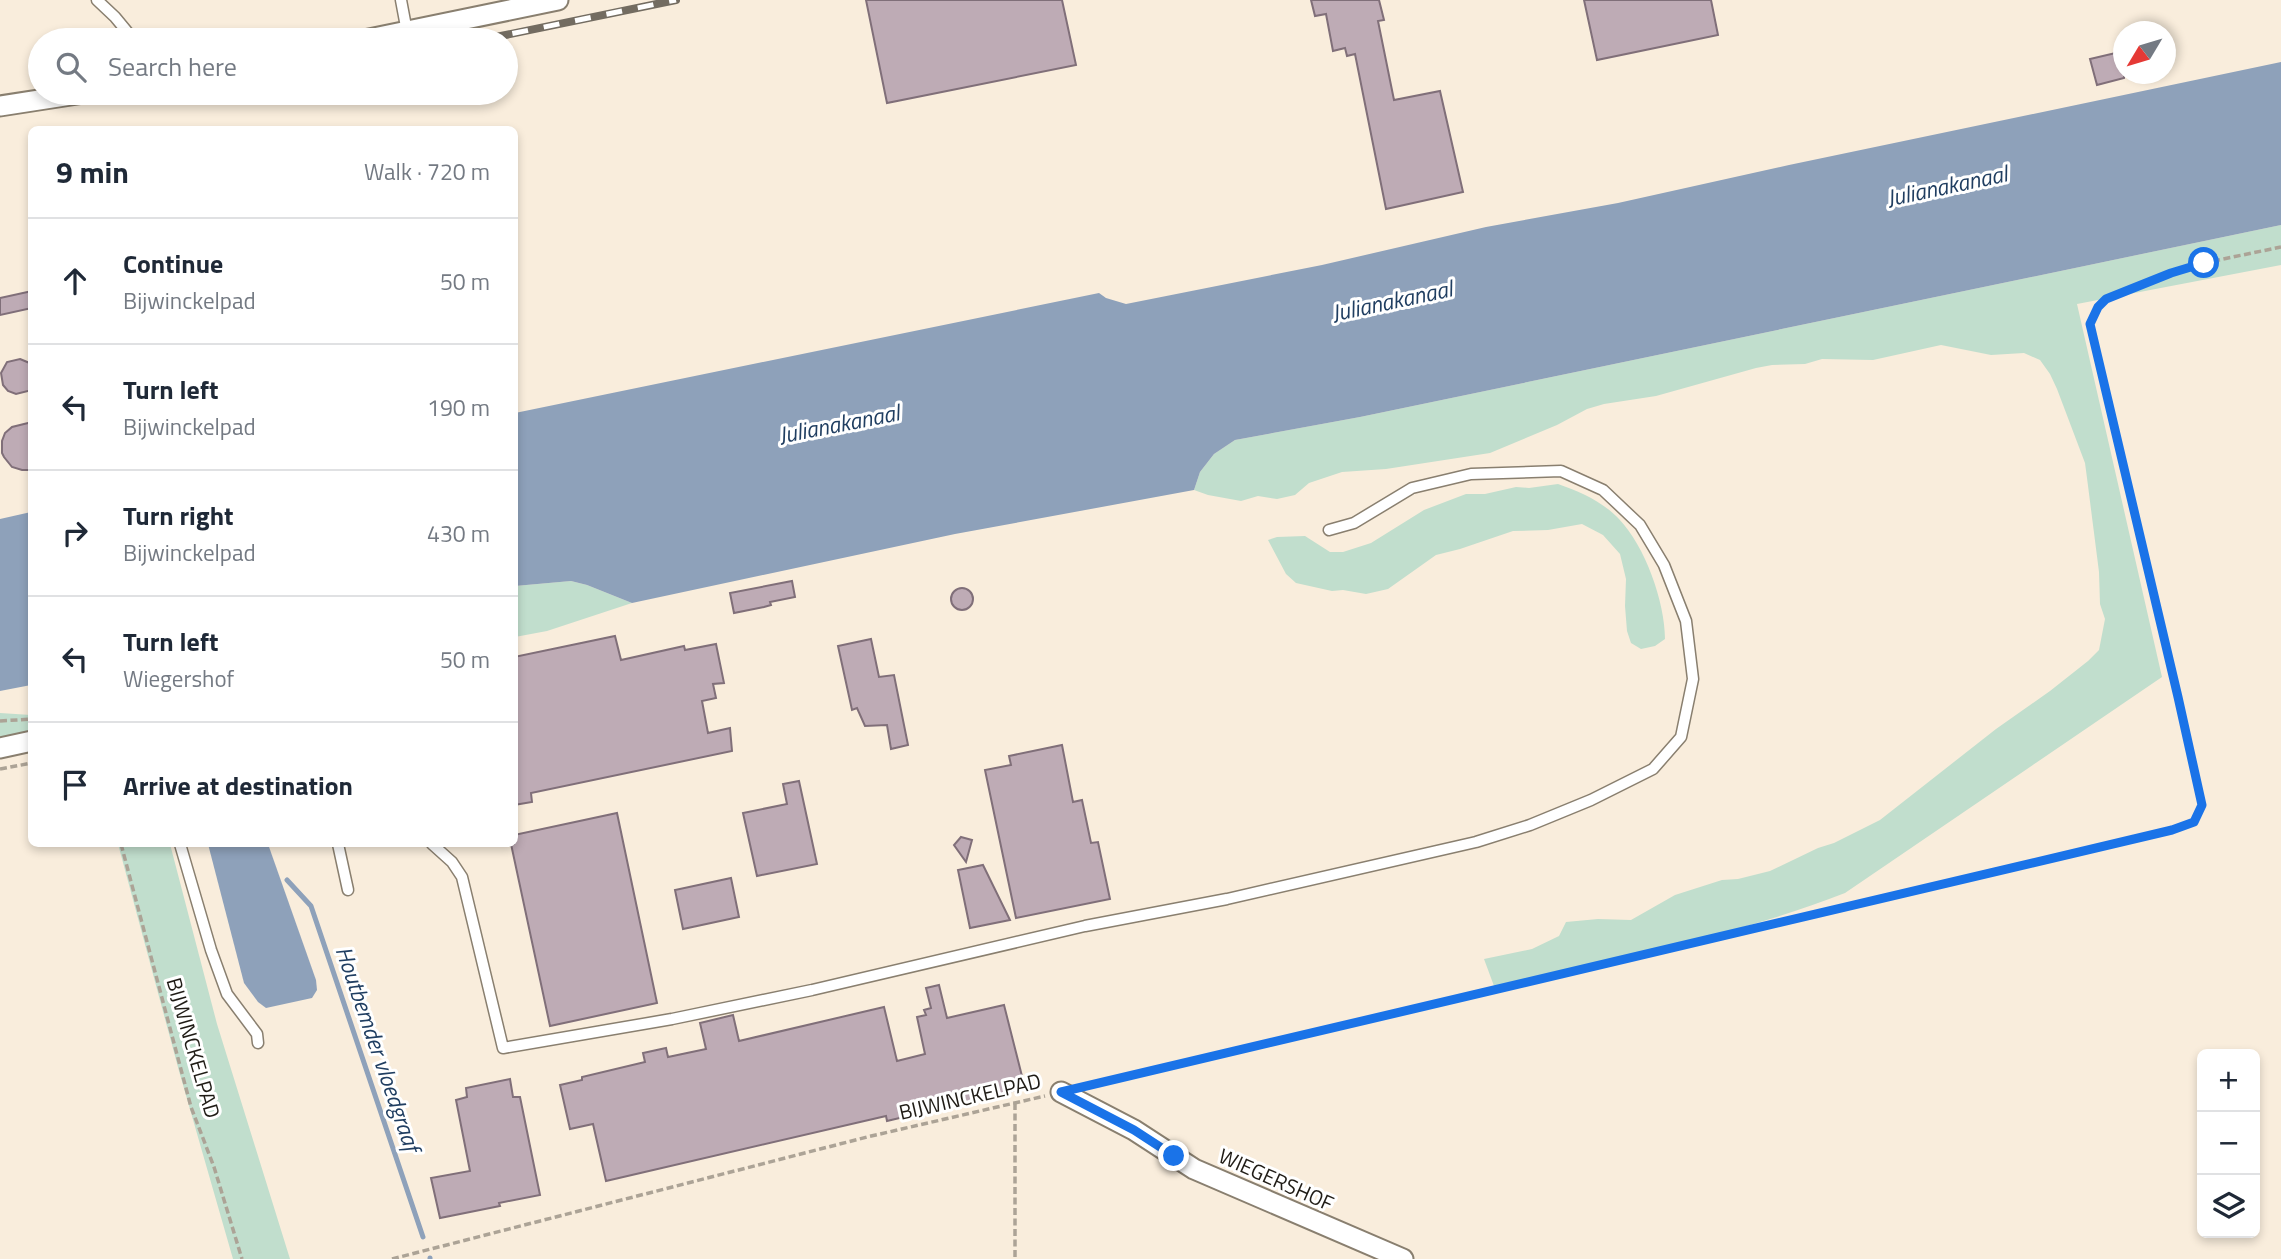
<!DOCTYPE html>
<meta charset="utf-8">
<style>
body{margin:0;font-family:"Titillium Web",sans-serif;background:#f2f2f3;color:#1f2937}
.controls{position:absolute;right:21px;bottom:21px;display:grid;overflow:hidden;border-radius:10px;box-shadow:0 4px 10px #0003}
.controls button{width:63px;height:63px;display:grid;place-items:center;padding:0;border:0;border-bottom:2px solid #e0e1e3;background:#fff;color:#1f2937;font:35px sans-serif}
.compass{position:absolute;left:2113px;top:21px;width:63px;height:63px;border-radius:50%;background:#fff;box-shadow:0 4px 10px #0003;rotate:232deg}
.stop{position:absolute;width:21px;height:21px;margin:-16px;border:5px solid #1a73e8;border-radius:50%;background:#fff}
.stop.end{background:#1a73e8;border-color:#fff;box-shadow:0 2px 7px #0008}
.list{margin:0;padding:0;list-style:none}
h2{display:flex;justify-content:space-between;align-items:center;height:91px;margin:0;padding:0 28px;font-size:30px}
h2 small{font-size:23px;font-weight:400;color:#747a83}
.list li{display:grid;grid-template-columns:46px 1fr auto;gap:21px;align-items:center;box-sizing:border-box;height:126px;padding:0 28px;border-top:2px solid #e0e1e3}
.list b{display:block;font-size:26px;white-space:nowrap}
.list p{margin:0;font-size:23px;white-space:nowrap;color:#747a83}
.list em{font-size:23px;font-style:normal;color:#747a83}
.icon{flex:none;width:38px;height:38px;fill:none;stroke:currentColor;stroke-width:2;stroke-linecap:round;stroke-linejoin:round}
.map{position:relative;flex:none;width:2281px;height:1259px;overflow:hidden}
.search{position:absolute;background:#fff;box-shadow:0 4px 10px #0003;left:28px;top:28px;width:490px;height:77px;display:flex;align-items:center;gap:18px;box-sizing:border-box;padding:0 24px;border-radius:38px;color:#747a83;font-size:26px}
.panel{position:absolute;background:#fff;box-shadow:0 4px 10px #0003;left:28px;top:126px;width:490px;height:721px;border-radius:10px}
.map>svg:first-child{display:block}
.green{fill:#c1decd}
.water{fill:#8ea1ba}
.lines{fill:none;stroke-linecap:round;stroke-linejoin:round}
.stream{stroke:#8ea1ba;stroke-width:5}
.building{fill:#beabb5;stroke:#806f79;stroke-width:2}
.service-casing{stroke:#897f6f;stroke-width:13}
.minor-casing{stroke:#897f6f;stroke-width:23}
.path{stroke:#aca396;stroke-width:3.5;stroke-dasharray:7 3.5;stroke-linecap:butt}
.service{stroke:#fff;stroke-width:10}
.minor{stroke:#fff;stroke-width:19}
.rail-casing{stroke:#736c61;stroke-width:8}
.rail{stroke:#fff;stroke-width:5;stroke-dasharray:16;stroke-linecap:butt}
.route{stroke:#1a73e8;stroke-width:9}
.labels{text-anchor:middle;stroke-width:6;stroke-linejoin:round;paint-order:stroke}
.street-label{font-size:21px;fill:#1f1b15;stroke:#fff}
.water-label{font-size:23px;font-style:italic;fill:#203e61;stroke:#fff}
</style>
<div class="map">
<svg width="2281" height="1259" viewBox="0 0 2281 1259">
<rect width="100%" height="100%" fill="#f9eddc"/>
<g class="green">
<path d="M2281 225V265L2077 304 2162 677 1845 893C1733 937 1611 959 1494 986L1484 959 1532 949 1559 936 1566 922 1598 919 1631 920 1675 895 1722 880 1738 879 1770 871 1818 848 1834 843 1880 820 1996 729 2050 691 2088 661 2099 650 2105 619 2100 604 2099 572 2087 478 2085 463 2057 389 2050 374 2040 360 2024 353 1991 355 1941 345 1873 360 1822 359 1805 364 1772 365 1756 368 1656 396 1604 404 1587 409 1557 425 1490 453 1386 469 1342 472 1309 483 1295 495 1277 499 1258 496 1241 501 1208 495 1194 490 1200 472 1214 454 1235 440 1360 417Z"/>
<path d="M1558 484C1580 492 1602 501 1619 519 1645 546 1665 602 1665 639L1655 646 1641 649 1631 643 1627 631 1625 606 1626 579 1620 554 1603 535 1582 524 1548 530 1513 531 1460 549 1436 555 1388 589 1366 594 1343 590 1332 591 1296 583 1286 574 1268 540 1277 537 1305 536 1330 552H1343L1371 543 1424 510 1466 494H1485L1516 487 1529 488Z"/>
<path d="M571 581 587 585 632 603 547 631 515 637V586Z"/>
<path d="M0 713 31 715V731L0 738Z"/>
<path d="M118 844H170L217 1024 290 1259H233L179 1071Z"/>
</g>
<g class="water">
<path d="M2281 62V225L1360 417 1235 440 1214 454 1200 472 1194 490 955 534 632 603 587 585 571 581 515 586V413L1099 293 1106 298 1126 304 1322 265 1486 227 1618 203 1789 165Z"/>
<path d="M31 512V685L0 691V519Z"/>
<path d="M208 844H268L316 980 317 990 312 998 266 1008 258 1002 244 983Z"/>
</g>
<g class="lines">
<g class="stream">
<path d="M287 880 311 906 423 1237"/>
<path d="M430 1258V1259"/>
</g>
</g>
<g class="building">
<path d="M866 0H1062L1076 65 887 103Z"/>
<path d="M1311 0H1379L1384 20 1378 21 1394 100 1440 91 1463 192 1386 209 1355 54 1347 56 1345 48 1333 51 1326 14 1315 16Z"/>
<path d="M1584 0H1711L1718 35 1597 60Z"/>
<path d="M2124 51V78L2097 85 2090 59Z"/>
<path d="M32 291V308L0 315V298Z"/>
<path d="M20 359 32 364V390L16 394 8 391 3 385 1 373 7 362Z"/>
<path d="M32 422V470H22L12 467 4 457 2 453V441L5 433 12 427Z"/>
<path d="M792 581 795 597 770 602 771 605 764 607 734 613 730 593Z"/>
<circle cx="962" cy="599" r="11"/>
<path d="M615 636 621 660 684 646 685 650 716 644 724 683 713 684 716 698 702 701 708 733 730 728 732 751 531 793 532 802 514 805V657Z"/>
<path d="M871 639 879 677 894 675 908 745 891 749 887 725 865 726 857 708 852 710 838 646Z"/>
<path d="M1062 745 1073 802 1082 800 1091 843 1098 842 1110 899 1016 918 985 770 1011 765 1009 756Z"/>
<path d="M799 781 817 864 757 876 743 813 787 804 783 784Z"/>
<path d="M617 813 657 1003 550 1026 511 844H514V835Z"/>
<path d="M961 837 972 840 966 862 954 845Z"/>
<path d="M983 865 1010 920 970 928 958 870Z"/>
<path d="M731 878 739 917 683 929 675 890Z"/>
<path d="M939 985 947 1018 1004 1005 1025 1088 887 1121 886 1116 606 1181 593 1124 570 1129 560 1085 582 1080V1077L645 1062 643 1053 666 1048 668 1057 706 1049 700 1023 733 1015 739 1041 884 1007 897 1061 925 1054 917 1017 926 1015 924 1010 931 1008 926 988Z"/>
<path d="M510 1079 513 1097H520L540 1195 499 1203 500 1206 440 1218 431 1178 470 1171 456 1100 467 1097 466 1088Z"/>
</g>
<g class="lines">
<g class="service-casing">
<g id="service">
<path d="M97 0 115 17 134 40"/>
<path d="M401 0 407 32"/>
<path d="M180 844 211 950 227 994 257 1034 258 1043"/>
<path d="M338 844 348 890"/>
<path d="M432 844 452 862 462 877 503 1048 672 1019 812 990 1085 926 1227 899 1476 842 1530 825 1591 800 1653 769 1681 737 1693 679 1686 621 1664 565 1640 525 1603 490 1561 471 1471 474 1412 488 1354 523 1329 530"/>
</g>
</g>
<g class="minor-casing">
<g id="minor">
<path d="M364 40 558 0"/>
<path d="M0 106 84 93"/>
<path d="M0 748 32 741"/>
<path d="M1061 1092 1134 1130 1194 1169 1403 1259"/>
</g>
</g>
<g class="path">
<path d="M0 721 32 719"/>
<path d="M0 769 32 763"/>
<path d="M121 844 191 1107 214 1167 242 1259"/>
<path d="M1086 1085 2173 830 2194 822 2202 805 2090 324 2098 307 2106 299 2125 291 2204 263 2281 247"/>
<path d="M1015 1103V1259"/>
<path d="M392 1259 867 1137 1045 1096"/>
</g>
<use href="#service" class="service"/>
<use href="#minor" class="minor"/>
<g class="rail-casing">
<path id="rail" d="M481 40 676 0"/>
</g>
<use href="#rail" class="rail"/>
</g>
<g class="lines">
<path class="route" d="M1174 1156 1134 1130 1061 1092 2172 830 2194 822 2202 805 2178 697 2090 324 2098 307 2106 299 2171 273 2204 263"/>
</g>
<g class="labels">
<g class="street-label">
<text transform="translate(193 1048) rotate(74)" y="7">BIJWINCKELPAD</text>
<text transform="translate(970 1097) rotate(-13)" y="7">BIJWINCKELPAD</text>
<text transform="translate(1276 1180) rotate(24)" y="7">WIEGERSHOF</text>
</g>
<g class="water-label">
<text transform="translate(1947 186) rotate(-12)" y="8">Julianakanaal</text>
<text transform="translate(1392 301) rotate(-12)" y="8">Julianakanaal</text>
<text transform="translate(839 424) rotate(-11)" y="8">Julianakanaal</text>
<text transform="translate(378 1049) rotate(71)" y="8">Houtbemder vloedgraaf</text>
</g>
</g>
</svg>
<div class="controls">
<button>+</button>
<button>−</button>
<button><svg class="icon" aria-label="layers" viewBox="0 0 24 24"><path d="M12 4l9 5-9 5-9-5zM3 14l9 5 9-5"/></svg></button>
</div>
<svg class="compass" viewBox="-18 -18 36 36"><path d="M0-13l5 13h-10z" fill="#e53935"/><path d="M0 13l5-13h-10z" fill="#747a83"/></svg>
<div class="stop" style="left:2204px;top:263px"></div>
<div class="stop end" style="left:1174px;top:1156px"></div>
<div class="search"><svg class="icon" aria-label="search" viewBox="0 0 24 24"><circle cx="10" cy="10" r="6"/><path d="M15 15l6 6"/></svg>Search here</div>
<section class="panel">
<h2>9 min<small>Walk · 720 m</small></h2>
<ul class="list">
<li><svg class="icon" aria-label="ahead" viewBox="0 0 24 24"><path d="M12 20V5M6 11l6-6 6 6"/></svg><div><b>Continue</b><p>Bijwinckelpad</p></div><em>50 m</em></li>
<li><svg class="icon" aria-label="left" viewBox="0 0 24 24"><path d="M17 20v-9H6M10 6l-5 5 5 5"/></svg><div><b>Turn left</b><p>Bijwinckelpad</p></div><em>190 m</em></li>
<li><svg class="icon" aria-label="right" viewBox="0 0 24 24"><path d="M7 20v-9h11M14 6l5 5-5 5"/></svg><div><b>Turn right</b><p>Bijwinckelpad</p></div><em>430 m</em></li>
<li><svg class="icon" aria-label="left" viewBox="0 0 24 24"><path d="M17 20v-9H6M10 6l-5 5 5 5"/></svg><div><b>Turn left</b><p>Wiegershof</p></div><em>50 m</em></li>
<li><svg class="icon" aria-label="arrive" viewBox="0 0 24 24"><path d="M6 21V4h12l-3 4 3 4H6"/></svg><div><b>Arrive at destination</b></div></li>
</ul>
</section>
</div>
